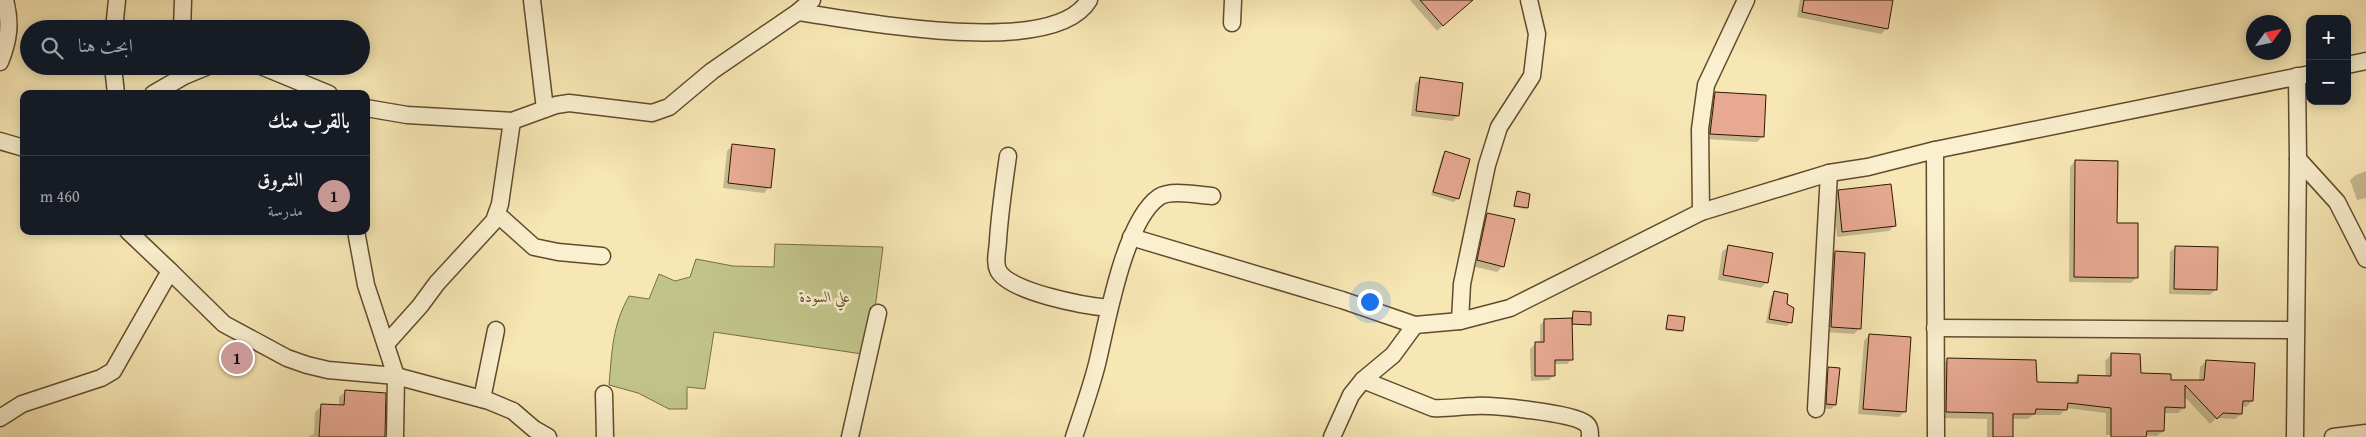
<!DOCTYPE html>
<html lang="ar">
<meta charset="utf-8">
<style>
body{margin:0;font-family:"Gentium Book Plus",Amiri,serif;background:#242831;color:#f1f3f6;direction:rtl}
.controls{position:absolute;right:15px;top:15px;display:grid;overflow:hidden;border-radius:10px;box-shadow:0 2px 12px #0003}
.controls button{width:45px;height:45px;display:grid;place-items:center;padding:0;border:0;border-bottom:1px solid #363941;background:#171b24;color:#f1f3f6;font:25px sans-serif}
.compass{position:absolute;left:2246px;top:15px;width:45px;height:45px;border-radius:50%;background:#171b24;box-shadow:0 2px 12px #0003;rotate:57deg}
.you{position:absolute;left:1369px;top:301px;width:18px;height:18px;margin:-12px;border:4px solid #fff;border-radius:50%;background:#1a73e8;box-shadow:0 0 0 8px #1a73e833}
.badge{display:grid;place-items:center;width:32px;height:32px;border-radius:50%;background:#c59692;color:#111;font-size:16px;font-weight:700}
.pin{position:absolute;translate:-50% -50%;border:2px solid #fff;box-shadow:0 1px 5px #0006}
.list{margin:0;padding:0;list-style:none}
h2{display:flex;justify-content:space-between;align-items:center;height:65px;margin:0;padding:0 20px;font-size:21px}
h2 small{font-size:16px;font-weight:400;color:#9ea1a6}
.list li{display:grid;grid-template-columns:32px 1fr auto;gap:15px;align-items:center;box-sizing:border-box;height:80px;padding:0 20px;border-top:1px solid #363941}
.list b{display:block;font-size:19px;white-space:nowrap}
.list p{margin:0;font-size:16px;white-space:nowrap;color:#9ea1a6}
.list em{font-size:16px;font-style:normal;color:#9ea1a6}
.icon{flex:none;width:28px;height:28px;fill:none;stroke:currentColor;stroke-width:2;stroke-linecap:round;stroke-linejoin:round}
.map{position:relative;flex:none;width:2366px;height:437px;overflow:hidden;direction:ltr}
.search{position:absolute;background:#171b24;box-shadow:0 2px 12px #0003;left:20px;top:20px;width:350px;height:55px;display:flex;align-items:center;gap:12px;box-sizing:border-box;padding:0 18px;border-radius:28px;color:#9ea1a6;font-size:19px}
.panel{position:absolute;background:#171b24;box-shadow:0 2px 12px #0003;left:20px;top:90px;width:350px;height:145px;border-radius:10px;direction:rtl}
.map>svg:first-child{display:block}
.green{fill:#c1c48a;stroke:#786e45}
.shadow{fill:#0003}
.building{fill:#e7a992;stroke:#2f1700}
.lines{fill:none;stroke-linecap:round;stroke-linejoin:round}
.minor-casing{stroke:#614b2d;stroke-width:19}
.minor{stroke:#faefce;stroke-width:16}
.labels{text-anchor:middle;stroke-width:5;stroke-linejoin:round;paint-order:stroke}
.park-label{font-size:15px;font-style:italic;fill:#5b4b29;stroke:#faefce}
</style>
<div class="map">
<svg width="2366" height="437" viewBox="0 0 2366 437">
<rect width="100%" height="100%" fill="#f7e7b4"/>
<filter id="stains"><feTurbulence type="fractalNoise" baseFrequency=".004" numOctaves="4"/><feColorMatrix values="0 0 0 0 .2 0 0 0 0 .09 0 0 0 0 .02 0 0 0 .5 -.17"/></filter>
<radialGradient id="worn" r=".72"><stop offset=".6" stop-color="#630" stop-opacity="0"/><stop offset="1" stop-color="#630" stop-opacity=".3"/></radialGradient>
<path class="green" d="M775 244 883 247 869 355 714 332 705 389 687 387V409H669L638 393 609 385C612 352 612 326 629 296L649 299 659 274 675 281 690 277 696 259 733 266 774 267Z"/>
<g class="shadow">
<path d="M1410 0H1466L1463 8 1437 31Z"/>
<path d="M1800 0H1892L1887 28 1881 34 1797 17Z"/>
<path d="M1420 79 1462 84 1458 116 1452 121 1411 116 1415 84Z"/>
<path d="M1716 94 1763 136 1757 142 1705 139 1710 99Z"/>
<path d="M732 146 769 187 764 193 723 188 727 151Z"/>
<path d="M1445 153 1458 198 1454 202 1431 195 1442 156Z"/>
<path d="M2075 161 2116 224 2136 278 2131 283 2069 282 2070 167Z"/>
<path d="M2366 171V198L2357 200 2350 180 2356 175Z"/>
<path d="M1839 191 1894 226 1889 231 1837 237 1833 197Z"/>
<path d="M1517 192 1526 208 1525 209 1513 207Z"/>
<path d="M1488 214 1503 266 1497 272 1472 266 1482 219Z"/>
<path d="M1728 247 1767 282 1761 288 1718 280 1722 252Z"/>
<path d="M2176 247 2215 290 2210 295 2169 294 2170 252Z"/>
<path d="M1835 252 1860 328 1854 334 1826 332 1830 258Z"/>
<path d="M1774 293 1785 305 1793 309 1790 323 1787 326 1766 323 1771 296Z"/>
<path d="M1574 312 1589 324 1571 325 1572 359 1567 364H1554V375L1549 380 1531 381 1530 349 1535 344H1540V325L1545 320H1572Z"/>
<path d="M1668 316 1682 331 1680 332 1665 330Z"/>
<path d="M1869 335 1904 412 1899 417 1858 414 1864 341Z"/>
<path d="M2111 355 2140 374 2170 381H2199L2200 367 2206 361 2252 401 2246 407 2241 406V414L2235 419 2216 418 2210 424 2184 396V407L2178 413H2163V431L2157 436 2106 435V413L2066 408 2060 415H2033L2028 419H2012L2011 437H1987V419L1941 418 1942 365 1948 359 2035 383 2073 384 2079 376 2106 377 2105 361Z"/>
<path d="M1829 369 1835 405 1831 409 1823 408 1825 372Z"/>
<path d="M346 391 384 437H307L314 434 315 412 322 406H339V397Z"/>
</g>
<g class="building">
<path d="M1420 0H1473L1443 26Z"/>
<path d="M1804 0H1893L1888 29 1802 12Z"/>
<path d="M1420 77 1463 83 1459 116 1416 111Z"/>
<path d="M1715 92 1766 95 1764 137 1710 134Z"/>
<path d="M732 144 775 149 771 188 728 183Z"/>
<path d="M1445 151 1470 159 1459 199 1433 192Z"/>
<path d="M2075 160 2118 161 2117 223H2138V278L2074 277Z"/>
<path d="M1891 184 1896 226 1842 232 1838 190Z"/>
<path d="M1517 191 1530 194 1528 208 1514 206Z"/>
<path d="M1487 213 1515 219 1504 267 1477 260Z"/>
<path d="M1728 245 1773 253 1768 283 1723 275Z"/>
<path d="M2175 246 2218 247 2217 290 2174 289Z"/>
<path d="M1835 251 1865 253 1861 329 1831 327Z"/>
<path d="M1774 291 1788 294 1787 304 1794 308 1792 323 1769 319Z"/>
<path d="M1573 311 1591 312V325L1572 324Z"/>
<path d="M1668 315 1685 317 1683 331 1666 329Z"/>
<path d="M1572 318 1573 360H1555V376H1535V342H1544V319Z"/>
<path d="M1869 334 1911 337 1906 412 1863 409Z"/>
<path d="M2111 353 2140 354 2141 373 2171 374V380H2204L2206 360 2255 363 2253 401H2243L2242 414 2223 413 2217 419 2185 385V408L2165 407 2164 431H2147L2146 437H2111V408L2068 403 2067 410 2036 409 2035 414H2013V437H1993V413L1946 412 1947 358 2036 360 2037 382 2078 383V375L2111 376Z"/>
<path d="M1828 367 1840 368 1836 405 1826 404Z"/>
<path d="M345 390 386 393 385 437H319L321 404 344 405Z"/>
</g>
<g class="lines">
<g class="minor-casing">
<g id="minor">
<path d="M532 0 545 109"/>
<path d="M798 12C857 20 1054 60 1089 0"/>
<path d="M1232 23 1233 0"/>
<path d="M114 29 117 0"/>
<path d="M182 29 183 0"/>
<path d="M0 62C9 40 11 23 5 0"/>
<path d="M2347 65 2366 61"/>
<path d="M113 66 116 94"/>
<path d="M261 66 329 94"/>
<path d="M153 94 184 76 208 66"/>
<path d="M366 108 407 115 512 121 500 204 494 221 437 283 420 306 386 344"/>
<path d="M512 121 556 105 569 103 652 113 669 107 712 71 798 12 812 0"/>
<path d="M0 141 24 148"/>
<path d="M1008 156C1004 184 1000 211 998 240 998 249 994 261 998 270 1008 292 1086 306 1109 308"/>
<path d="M2298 159 2337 202 2366 259"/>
<path d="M1701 212 1700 129 1706 85 1746 0"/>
<path d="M497 214 534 247 558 252 602 256"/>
<path d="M128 231 170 271"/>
<path d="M356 231 366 285 396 376 395 437"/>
<path d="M1131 237 1342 300 1415 325 1460 321 1510 308 1701 212 1829 173 1868 167 1935 150"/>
<path d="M1460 321 1462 284 1487 165 1499 127 1532 76 1537 34 1529 0"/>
<path d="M1935 328 2295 330"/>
<path d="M1363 380 1433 408C1448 409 1461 406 1475 406 1494 405 1572 413 1585 423 1590 426 1590 432 1590 437"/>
<path d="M604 394 605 437"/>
<path d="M482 399 496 330"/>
<path d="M1816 409 1829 173"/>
<path d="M0 418 22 404 101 378 113 371 170 271 224 324 287 358 307 365 328 370 396 376 489 401 513 411 534 429 548 437"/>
<path d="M850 437 878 313"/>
<path d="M1074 437C1082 413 1091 388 1097 364 1107 323 1124 221 1159 197 1171 189 1197 195 1212 196"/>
<path d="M1332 437 1351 395 1363 380 1393 355 1415 325"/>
<path d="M1936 437 1935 150 2310 74"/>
<path d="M2295 437 2298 159 2297 76"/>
<path d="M2333 437 2366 433"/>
</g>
</g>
<use href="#minor" class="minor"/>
</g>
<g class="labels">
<g class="park-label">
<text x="825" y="302">علي السودة</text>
</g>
</g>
<rect width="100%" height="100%" filter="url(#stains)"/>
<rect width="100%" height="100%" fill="url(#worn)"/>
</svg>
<div class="controls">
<button>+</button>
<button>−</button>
</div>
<svg class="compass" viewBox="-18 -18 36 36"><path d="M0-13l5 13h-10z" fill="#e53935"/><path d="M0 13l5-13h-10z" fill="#9ea1a6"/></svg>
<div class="you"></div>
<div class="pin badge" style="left:237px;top:358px">1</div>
<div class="search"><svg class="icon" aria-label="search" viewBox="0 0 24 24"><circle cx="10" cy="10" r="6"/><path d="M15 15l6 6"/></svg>ابحث هنا</div>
<section class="panel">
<h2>بالقرب منك<small></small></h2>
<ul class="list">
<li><span class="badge">1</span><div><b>الشروق</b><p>مدرسة</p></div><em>460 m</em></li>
</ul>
</section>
</div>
